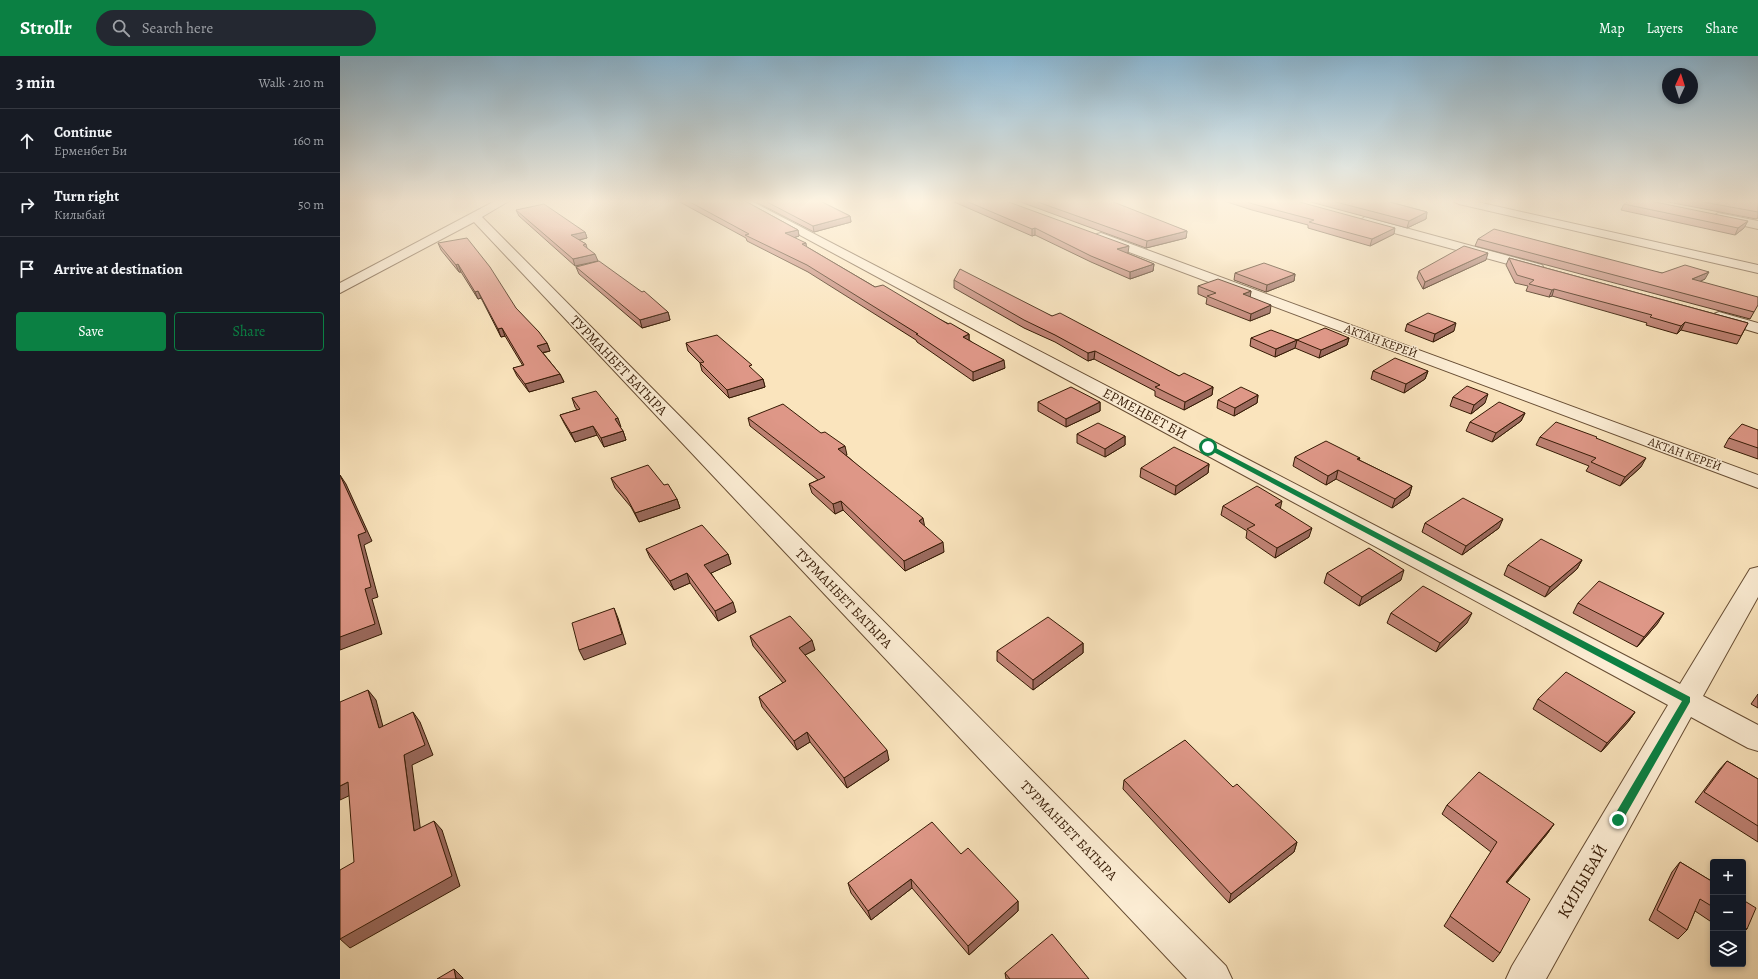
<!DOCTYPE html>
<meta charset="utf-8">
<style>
body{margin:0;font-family:Alegreya,serif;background:#242831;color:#f1f3f6}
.controls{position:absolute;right:12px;bottom:12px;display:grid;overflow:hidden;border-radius:4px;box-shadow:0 2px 6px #0003}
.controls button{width:36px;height:36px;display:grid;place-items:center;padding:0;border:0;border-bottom:1px solid #363941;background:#171b24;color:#f1f3f6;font:20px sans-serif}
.compass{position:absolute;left:1322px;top:12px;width:36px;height:36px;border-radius:50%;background:#171b24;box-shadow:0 2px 6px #0003;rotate:4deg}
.stop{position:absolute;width:12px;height:12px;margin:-9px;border:3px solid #0b8043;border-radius:50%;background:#fff}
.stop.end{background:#0b8043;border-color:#fff;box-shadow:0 1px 4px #0008}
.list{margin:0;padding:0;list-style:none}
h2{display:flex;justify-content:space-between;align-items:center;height:52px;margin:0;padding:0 16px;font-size:17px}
h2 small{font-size:13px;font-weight:400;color:#9ea1a6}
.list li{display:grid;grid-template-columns:26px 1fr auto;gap:12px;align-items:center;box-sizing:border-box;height:64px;padding:0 16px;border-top:1px solid #363941}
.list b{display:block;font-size:15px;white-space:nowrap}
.list p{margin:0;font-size:13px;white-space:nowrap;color:#9ea1a6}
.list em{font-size:13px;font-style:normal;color:#9ea1a6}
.actions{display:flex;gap:8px;padding:12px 16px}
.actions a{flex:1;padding:9px 0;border:1px solid #0b8043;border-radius:4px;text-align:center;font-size:14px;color:#0b8043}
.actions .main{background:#0b8043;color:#fff}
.icon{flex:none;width:22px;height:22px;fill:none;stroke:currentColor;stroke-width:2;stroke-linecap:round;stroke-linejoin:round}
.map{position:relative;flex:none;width:1418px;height:923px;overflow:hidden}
header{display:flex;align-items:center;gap:24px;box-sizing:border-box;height:56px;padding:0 20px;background:#0b8043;color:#fff}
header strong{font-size:19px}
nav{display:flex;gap:22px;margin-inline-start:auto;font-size:14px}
.search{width:280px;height:36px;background:#242831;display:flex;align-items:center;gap:10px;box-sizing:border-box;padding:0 14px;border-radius:22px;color:#9ea1a6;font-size:15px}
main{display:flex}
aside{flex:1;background:#171b24}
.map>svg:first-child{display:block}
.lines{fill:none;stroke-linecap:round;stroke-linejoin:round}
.minor-casing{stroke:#674d33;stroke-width:2}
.minor{fill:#fcedd4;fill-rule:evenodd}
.wall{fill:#bf8274;stroke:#361b05}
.shaded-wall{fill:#9b6a5e;stroke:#361b05}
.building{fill:#de9787;stroke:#361b05}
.route{fill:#0b8043}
.labels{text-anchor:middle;stroke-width:3;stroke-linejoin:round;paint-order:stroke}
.far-street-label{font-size:12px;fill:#361b05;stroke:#fcedd4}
.street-label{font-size:14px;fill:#361b05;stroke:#fcedd4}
.near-street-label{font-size:17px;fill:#361b05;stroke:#fcedd4}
</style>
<header>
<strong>Strollr</strong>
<div class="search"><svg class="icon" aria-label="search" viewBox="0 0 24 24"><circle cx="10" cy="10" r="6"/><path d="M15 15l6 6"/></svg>Search here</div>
<nav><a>Map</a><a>Layers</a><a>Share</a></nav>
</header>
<main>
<aside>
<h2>3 min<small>Walk · 210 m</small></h2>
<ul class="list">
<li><svg class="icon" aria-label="ahead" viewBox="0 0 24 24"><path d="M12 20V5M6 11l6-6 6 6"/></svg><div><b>Continue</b><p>Ерменбет Би</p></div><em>160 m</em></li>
<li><svg class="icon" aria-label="right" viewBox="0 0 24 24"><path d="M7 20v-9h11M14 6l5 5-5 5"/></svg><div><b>Turn right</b><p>Килыбай</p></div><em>50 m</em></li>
<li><svg class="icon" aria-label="arrive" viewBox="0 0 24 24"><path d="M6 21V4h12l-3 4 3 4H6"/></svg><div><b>Arrive at destination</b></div></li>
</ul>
<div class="actions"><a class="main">Save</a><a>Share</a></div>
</aside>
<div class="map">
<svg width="1418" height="923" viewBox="0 0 1418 923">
<rect width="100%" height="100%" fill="#fae4bd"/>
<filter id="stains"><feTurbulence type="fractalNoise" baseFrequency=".005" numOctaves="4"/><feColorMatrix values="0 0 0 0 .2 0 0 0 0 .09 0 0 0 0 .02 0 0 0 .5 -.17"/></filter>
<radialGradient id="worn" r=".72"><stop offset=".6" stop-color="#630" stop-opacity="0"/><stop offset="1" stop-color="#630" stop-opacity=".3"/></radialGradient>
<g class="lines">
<g class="minor-casing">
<g id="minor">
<path d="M155 145H169L142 161 886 910 892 923H847L134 166 0 237V227Z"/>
<path d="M397 145H411L1340 628 1410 513 1418 511V541L1363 640 1418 669V695L1408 692 1351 661 1206 923H1166L1172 910 1328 649Z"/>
<path d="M1113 145H1133L1418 209V217L1119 148Z"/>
<path d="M1378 157 1418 165V173L1374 163 1372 161Z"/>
<path d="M1025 161 1202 209 1204 212 1202 215 1197 216 1021 168 1019 165Z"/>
<path d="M761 177 1418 419V432L757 184 755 181 757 178Z"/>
<path d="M1379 256 1418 267V277L1374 264 1371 261 1374 258Z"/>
</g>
</g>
<use href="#minor" class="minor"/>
</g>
<g class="wall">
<path d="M338 145H405L458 174 459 180 454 182 467 191 535 231 629 278V284L665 312 633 325 577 286 576 284 468 216 407 185 406 182Z"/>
<path d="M414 145H480L510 160 511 166 474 176Z"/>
<path d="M612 145H666L788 197H787L814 208 813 215 790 223 751 206 695 179 692 180Z"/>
<path d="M678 145H754L847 175 846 182 806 192Z"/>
<path d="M884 145H956L1054 178 1030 190 968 172V169L912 154Z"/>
<path d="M967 145H1046L1087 156 1086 163 1067 172Z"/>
<path d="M1323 145H1418V162L1416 163Z"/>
<path d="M1284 148 1404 172 1395 179 1281 154Z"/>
<path d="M176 154 245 176 247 182 239 184 246 188 247 192 258 205 235 210 179 160Z"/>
<path d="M1138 183 1322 217 1365 223 1360 225 1414 256 1410 263 1135 190Z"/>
<path d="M98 187 176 252 207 287 210 295 203 297 220 318 224 326 189 336 177 320 173 312 183 310 165 280 161 281 141 242 138 243 121 216H119L101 194Z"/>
<path d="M1169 202 1408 267 1397 288 1341 274 1337 278 1306 269 1307 267 1212 240 1209 241 1186 235 1188 230 1175 227 1166 209Z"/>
<path d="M1146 204 1083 233 1077 222 1079 215Z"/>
<path d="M236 211 328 256 330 264 302 272 239 218Z"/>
<path d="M895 217 955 218 954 225 926 236 894 224Z"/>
<path d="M614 224 712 260 839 320 873 331 872 339 844 354 815 340V335L754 303 748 305 715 286 684 272 614 232Z"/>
<path d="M858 230 911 235 910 241 930 257 910 265 866 248 867 242 858 238Z"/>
<path d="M1067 268 1114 275 1093 286 1065 275Z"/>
<path d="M911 282 957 284 1009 282 1007 289 979 302 955 292 935 301 910 290Z"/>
<path d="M346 287 423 323 425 331 389 342 362 315 360 307 348 295Z"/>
<path d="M1033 315H1088L1085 323 1064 337 1031 323Z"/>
<path d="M918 339 917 347 894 360 877 352 878 344Z"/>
<path d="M1113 341 1145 347 1131 358 1110 350Z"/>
<path d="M232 342 281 371H280L283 375 286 384 264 391 257 379 235 386 224 367 220 359 237 354 235 351Z"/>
<path d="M698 346H760V355L726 371 698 355Z"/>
<path d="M1185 357 1181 365 1152 386 1126 375 1130 366Z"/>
<path d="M408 362 507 399H506L584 470 604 496 565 515 503 454 495 458 472 437 469 428 478 424 410 370Z"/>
<path d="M1418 374V403L1384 391 1389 382Z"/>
<path d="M737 378 785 380V389L765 401 737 387Z"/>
<path d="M1200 381 1256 382 1301 411 1280 430 1246 415 1249 410 1196 389Z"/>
<path d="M955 401 1020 402 1019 404 1072 430 1069 440 1052 452 996 423 986 429 953 410Z"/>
<path d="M869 408 868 417 835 439 800 421 801 412Z"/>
<path d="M271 422 324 429 337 443 340 452 299 466 291 451 275 432Z"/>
<path d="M883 450 941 453 969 481 935 502 906 482 907 475 881 459Z"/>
<path d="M1085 467 1159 472 1122 499 1082 476Z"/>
<path d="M306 493 388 498 391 508 371 517 396 556 378 565 350 527 334 534 310 502Z"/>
<path d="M1242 504 1237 513 1205 541 1164 519 1168 509Z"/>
<path d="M987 517 1061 524 1019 550 984 527Z"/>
<path d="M1238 547 1318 567 1297 591 1233 557Z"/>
<path d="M1051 557 1127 567 1096 596 1047 567Z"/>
<path d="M410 580 475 594 465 599 549 704 507 732 470 686 457 694 422 651 419 641 443 627 413 590Z"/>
<path d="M743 587V597L693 634 657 605V595Z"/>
<path d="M1418 638V652L1411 648Z"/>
<path d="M1198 643 1295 656 1288 666 1261 696 1193 653Z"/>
<path d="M1387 705 1418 723V786L1355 746 1379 714Z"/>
<path d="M784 724 893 731 957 786 954 796 889 847 783 733Z"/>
<path d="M1107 749 1214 768 1207 778 1167 827 1160 897 1153 906 1104 870 1151 796 1102 758Z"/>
<path d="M621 798 678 845V855L629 899 572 832 531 864 511 837 508 827Z"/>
<path d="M1340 806 1373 826V867L1355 855 1347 874 1338 883 1309 864 1332 816Z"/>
<path d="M1403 844 1407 873 1403 877Z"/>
<path d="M665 917 749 923H666Z"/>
</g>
<g class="shaded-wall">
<path d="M1087 156 1086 163 1067 172 1069 165Z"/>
<path d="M510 160 511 166 474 176 473 170Z"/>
<path d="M1408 165 1404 172 1395 179 1398 172Z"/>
<path d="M695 172V179L692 180V173Z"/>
<path d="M1055 172 1054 178 1030 190 1032 183Z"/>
<path d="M458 174 459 180 446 184 445 177Z"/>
<path d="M847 175 846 182 806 192 807 185Z"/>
<path d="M245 176 247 182 234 185 231 179Z"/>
<path d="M466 187 467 194 462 188Z"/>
<path d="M789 190 788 197 776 200 777 193Z"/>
<path d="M1148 197 1146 204 1083 233 1085 226Z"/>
<path d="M255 198 258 205 235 210 233 203Z"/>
<path d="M118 208 121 216H119L116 209Z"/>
<path d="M814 208 813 215 790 223V216Z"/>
<path d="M1369 216 1365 223 1349 231 1352 223Z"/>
<path d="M955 218 954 225 926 236 927 229Z"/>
<path d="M1214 233 1212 240 1209 241 1212 234Z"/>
<path d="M138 235 141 242 138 243 135 236Z"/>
<path d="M911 235 910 242 903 238Z"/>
<path d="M931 249 930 257 910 265 911 258Z"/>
<path d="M328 256 330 264 302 272 300 264Z"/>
<path d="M1345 266 1341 274 1337 278 1341 270Z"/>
<path d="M1116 267 1114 275 1093 286 1095 278Z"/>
<path d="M162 272 165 280 161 281 158 273Z"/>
<path d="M629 278V286L623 281Z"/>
<path d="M1009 282 1007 289 979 302 981 294Z"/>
<path d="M957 284 955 292 935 301 936 293Z"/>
<path d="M207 287 210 295 200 297 197 290Z"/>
<path d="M755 295 754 303 748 305V297Z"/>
<path d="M664 304 665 312 633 325V316Z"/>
<path d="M1088 315 1085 323 1064 337 1066 328Z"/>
<path d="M220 318 224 326 189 336 185 328Z"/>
<path d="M423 323 425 331 389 342 387 334Z"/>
<path d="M873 331 872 339 844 354 845 346Z"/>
<path d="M1148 338 1145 347 1131 358 1134 349Z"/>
<path d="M918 339 917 347 894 360 895 352Z"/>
<path d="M760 346V355L726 371V363Z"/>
<path d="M1185 357 1181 365 1152 386 1156 377Z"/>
<path d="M278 362 281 371 278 372 275 363Z"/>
<path d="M253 370 257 379 235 386 231 377Z"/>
<path d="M283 375 286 384 264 391 261 382Z"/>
<path d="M785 380V389L765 401V393Z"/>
<path d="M505 390 507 399 500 402 498 393Z"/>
<path d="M1306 402 1301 411 1280 430 1285 421Z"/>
<path d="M869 408 868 417 835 439 836 430Z"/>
<path d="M998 414 996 423 986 429 988 420Z"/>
<path d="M0 419 6 428 32 485 24 489 38 541 32 543 42 578 0 594V581L25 533 18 479Z"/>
<path d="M1072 430 1069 440 1052 452 1055 443Z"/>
<path d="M337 443 340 452 299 466 295 457Z"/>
<path d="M501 445 503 454 495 458 493 448Z"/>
<path d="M942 445 940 454 935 449Z"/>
<path d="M583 462 585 472 579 465Z"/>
<path d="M1163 463 1159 472 1122 499 1126 490Z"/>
<path d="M972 472 969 481 935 502 937 492Z"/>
<path d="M603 486 604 496 565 515 564 505Z"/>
<path d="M388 498 391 508 367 519 364 509Z"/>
<path d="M1242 504 1237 513 1205 541 1210 531Z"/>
<path d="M1064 514 1061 524 1019 550 1022 541Z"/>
<path d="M347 517 350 527 334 534 330 525Z"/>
<path d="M393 546 396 556 378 565 375 555Z"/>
<path d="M274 552 278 562 286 588 244 604 239 594Z"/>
<path d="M1132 557 1127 567 1096 596 1100 587Z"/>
<path d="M1324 557 1318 567 1297 591 1304 581Z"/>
<path d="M472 584 475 594 461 601 459 592Z"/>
<path d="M743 587V597L693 634V624Z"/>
<path d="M28 634 36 644 46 682 39 672Z"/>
<path d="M73 656 80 666 93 699 72 709 82 785 74 775 64 699Z"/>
<path d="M1295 656 1288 666 1261 696 1267 687Z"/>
<path d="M467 676 470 686 457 694 454 685Z"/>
<path d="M547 694 549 704 507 732 504 722Z"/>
<path d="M8 726 17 736 0 744V730Z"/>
<path d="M94 765 102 774 120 830 10 892 0 883Z"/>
<path d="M1214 768 1207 778 1159 836 1166 826Z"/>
<path d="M957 786 954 796 889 847 891 838Z"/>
<path d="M571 823 572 832 531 864 528 855Z"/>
<path d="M678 845V855L629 899 628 890Z"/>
<path d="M114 913 123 922V923H116Z"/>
</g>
<g class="building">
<path d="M348 145H405L458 174 445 177 466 187 462 188 535 231 543 229 608 268 610 267 629 278 623 281 664 304 633 316 576 278H578L467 209 405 179 409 178Z"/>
<path d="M425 145H480L510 160 473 170Z"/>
<path d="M626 145H666L789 190 777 193 814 208 790 216 751 200 695 172 692 173Z"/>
<path d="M695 145H754L759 146 766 145H771L847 175 807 185Z"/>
<path d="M904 145H956L1055 172 1032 183 969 166 974 164 913 148Z"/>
<path d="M992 145H1046L1087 156 1069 165Z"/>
<path d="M1289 145H1310L1408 165 1398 172 1284 148Z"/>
<path d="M1358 145H1418V156Z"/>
<path d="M204 148 245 176 231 179 246 188 243 189 255 198 233 203 176 154Z"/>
<path d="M1154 173 1322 217 1345 209 1369 216 1352 223 1418 241V249L1414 256 1138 183Z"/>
<path d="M127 182 150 211 176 252 199 276 207 287 197 290 220 318 185 328 173 312 184 309 162 272 158 273 138 235 135 236 118 208 116 209 98 187Z"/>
<path d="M1124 190 1148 197 1085 226 1079 215Z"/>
<path d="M1169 202 1408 267 1401 280 1345 266 1341 270 1310 261 1312 259 1214 233 1212 234 1189 228 1194 224 1177 219Z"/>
<path d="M259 205 302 236 304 235 328 256 300 264 236 211Z"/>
<path d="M924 207 955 218 927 229 895 217Z"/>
<path d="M620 213 712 260 720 257 839 320 844 317 873 331 845 346 815 331 820 329 755 295 748 297 715 279 684 264 614 224Z"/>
<path d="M878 223 911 235 903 238 931 249 911 258 867 240 876 237 858 230Z"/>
<path d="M1088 257 1116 267 1095 278 1067 268Z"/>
<path d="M985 272 1009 282 981 294 957 284Z"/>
<path d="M931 274 957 284 936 293 911 282Z"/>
<path d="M377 279 412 309 409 310 423 323 387 334 360 307 364 306 346 287Z"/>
<path d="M1055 302 1088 315 1066 328 1033 315Z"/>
<path d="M1127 330 1148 338 1134 349 1113 341Z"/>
<path d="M731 331 760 346 726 363 698 346Z"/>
<path d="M901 331 918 339 895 352 878 344Z"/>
<path d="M256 335 278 362 275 363 283 375 261 382 253 370 231 377 220 359 240 353 232 342Z"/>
<path d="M1159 346 1185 357 1156 377 1130 366Z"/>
<path d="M443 348 481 377 485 376 505 390 498 393 583 462 579 465 603 486 564 505 501 445 493 448 469 428 485 421 408 362Z"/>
<path d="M1216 366 1257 381 1256 382 1306 402 1285 421 1251 406 1256 402 1200 381Z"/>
<path d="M758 367 785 380 765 393 737 378Z"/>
<path d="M1402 368 1418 374V392L1389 382Z"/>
<path d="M986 385 1020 402 1017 403 1072 430 1055 443 998 414 988 420 955 401Z"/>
<path d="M834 391 869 408 836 430 801 412Z"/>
<path d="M308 409 324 429 328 428 337 443 295 457 287 442 271 422Z"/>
<path d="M0 419 26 476 18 479 31 531 25 533 35 568 0 581Z"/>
<path d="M917 430 942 445 935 449 972 472 937 492 907 473 915 469 883 450Z"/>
<path d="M1123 442 1163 463 1126 490 1085 467Z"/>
<path d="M362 469 388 498 364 509 393 546 375 555 347 517 330 525 306 493Z"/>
<path d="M1201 483 1242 504 1210 531 1168 509Z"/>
<path d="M1029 492 1064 514 1022 541 987 517Z"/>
<path d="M1259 525 1324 557 1304 581 1238 547Z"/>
<path d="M1083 530 1132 557 1100 587 1051 557Z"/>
<path d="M274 552 282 578 239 594 232 567Z"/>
<path d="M450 560 472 584 459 592 547 694 504 722 467 676 454 685 419 641 446 625 410 580Z"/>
<path d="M708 561 743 587 693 624 657 595Z"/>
<path d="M1226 616 1295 656 1267 687 1198 643Z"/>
<path d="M28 634 39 672 73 656 85 689 64 699 74 775 94 765 112 820 0 883V814L14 806 8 726 0 730V646Z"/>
<path d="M845 684 893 731 897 728 957 786 891 838 784 724Z"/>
<path d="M1387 705 1418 723V770L1364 736Z"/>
<path d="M1139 716 1214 768 1166 826 1190 843 1160 897 1110 860 1157 786 1107 749Z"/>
<path d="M592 766 621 798 628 792 678 845 628 890 571 823 528 855 508 827Z"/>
<path d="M1340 806 1373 826V851L1360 843 1347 874 1317 854Z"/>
<path d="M1403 844 1416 852 1407 873 1403 870Z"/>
<path d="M712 878 749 923H670L665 917Z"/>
<path d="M114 913 116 923H97Z"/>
</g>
<linearGradient id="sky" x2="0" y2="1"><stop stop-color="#8bb8d5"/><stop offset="0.53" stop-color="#fdf3e1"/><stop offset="1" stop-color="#fdf3e1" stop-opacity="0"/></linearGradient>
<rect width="1418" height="274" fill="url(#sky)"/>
<path class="route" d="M866 389H870L1350 641V646L1281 767H1274L1273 764 1274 760 1342 645 866 392Z"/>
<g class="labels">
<g class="far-street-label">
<text transform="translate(1041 285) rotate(20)" y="4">АКТАН КЕРЕЙ</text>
<text transform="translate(1345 398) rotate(20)" y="4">АКТАН КЕРЕЙ</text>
</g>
<g class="street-label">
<text transform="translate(279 309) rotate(46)" y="5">ТУРМАНБЕТ БАТЫРА</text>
<text transform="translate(805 357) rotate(28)" y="5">ЕРМЕНБЕТ БИ</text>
<text transform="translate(504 542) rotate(46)" y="5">ТУРМАНБЕТ БАТЫРА</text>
<text transform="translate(729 774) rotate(46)" y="5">ТУРМАНБЕТ БАТЫРА</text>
</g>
<g class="near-street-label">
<text transform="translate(1242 825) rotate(-60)" y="6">КИЛЫБАЙ</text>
</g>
</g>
<rect width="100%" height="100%" filter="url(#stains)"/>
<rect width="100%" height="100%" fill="url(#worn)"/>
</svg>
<div class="controls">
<button>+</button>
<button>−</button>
<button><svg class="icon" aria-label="layers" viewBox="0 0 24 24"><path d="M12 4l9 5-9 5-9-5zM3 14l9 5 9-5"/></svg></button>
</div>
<svg class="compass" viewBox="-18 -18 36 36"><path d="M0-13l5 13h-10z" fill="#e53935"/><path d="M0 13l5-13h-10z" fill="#9ea1a6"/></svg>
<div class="stop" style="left:868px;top:391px"></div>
<div class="stop end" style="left:1278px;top:764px"></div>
</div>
</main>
